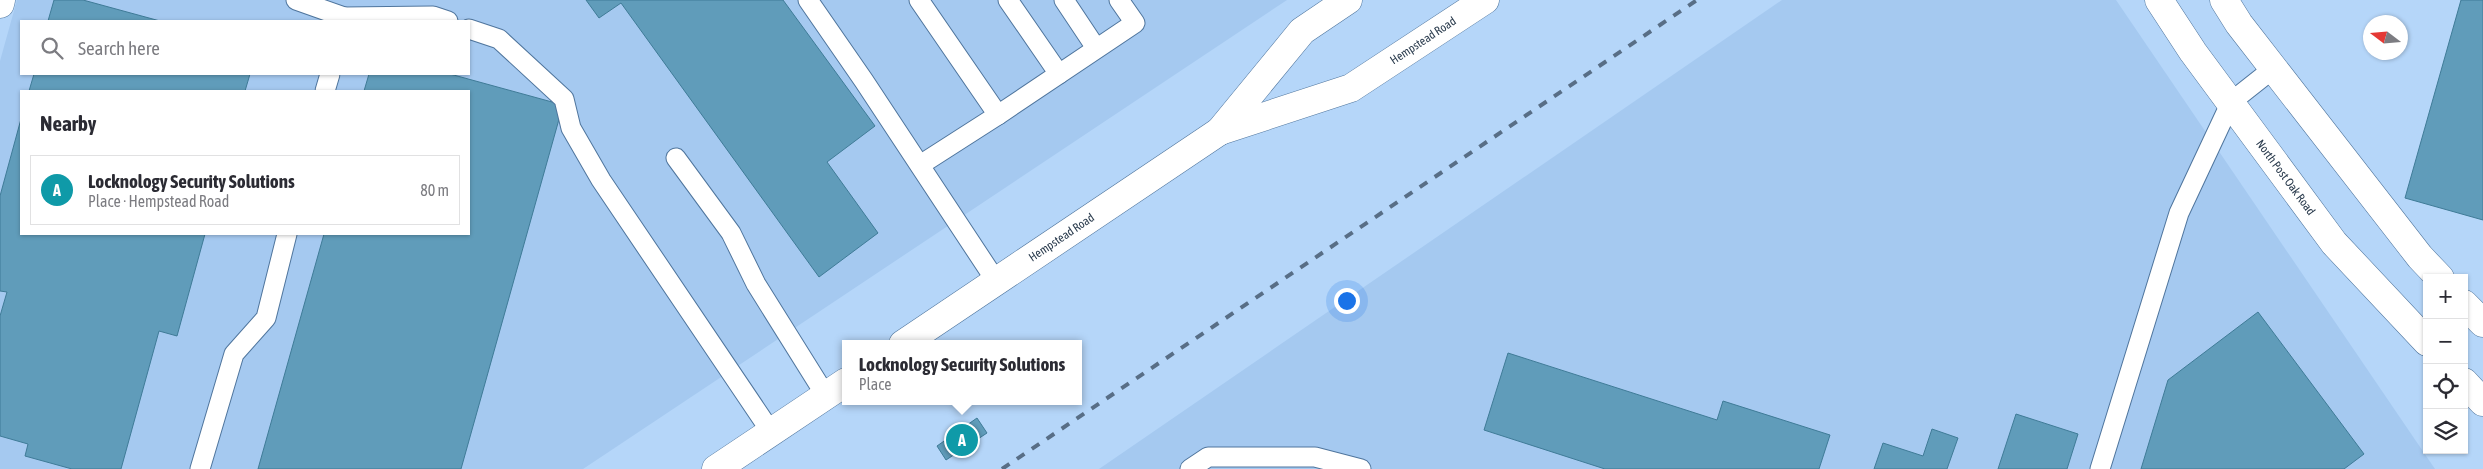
<!DOCTYPE html>
<meta charset="utf-8">
<style>
body{margin:0;font-family:"Asap Condensed",sans-serif;background:#f7f7f7;color:#2b2b33}
.controls{position:absolute;right:15px;bottom:15px;display:grid;overflow:hidden;border-radius:0px;box-shadow:0 1px 4px #0004}
.controls button{width:45px;height:45px;display:grid;place-items:center;padding:0;border:0;border-bottom:1px solid #e1e1e2;background:#fff;color:#2b2b33;font:25px sans-serif}
.compass{position:absolute;left:2363px;top:15px;width:45px;height:45px;border-radius:50%;background:#fff;box-shadow:0 1px 4px #0004;rotate:286deg}
.you{position:absolute;left:1346px;top:300px;width:18px;height:18px;margin:-12px;border:4px solid #fff;border-radius:50%;background:#1a73e8;box-shadow:0 0 0 8px #1a73e833}
.badge{display:grid;place-items:center;width:32px;height:32px;border-radius:50%;background:#b45309;color:#fff;font-size:16px;font-weight:700}
.pin{position:absolute;translate:-50% -50%;border:2px solid #fff;box-shadow:0 1px 5px #0006}
.popup{position:absolute;left:842px;top:340px;width:240px;height:65px;box-sizing:border-box;display:grid;place-content:center;border-radius:0px;background:#fff;filter:drop-shadow(0 1px 4px #0005);font-size:16px;white-space:nowrap;color:#7c7c81}
.popup b{font-size:19px;color:#2b2b33}
.popup::after{content:'';position:absolute;left:50%;top:100%;margin-left:-10px;border:10px solid transparent;border-top-color:#fff}
.list{margin:0;padding:0;list-style:none}
h2{display:flex;justify-content:space-between;align-items:center;height:65px;margin:0;padding:0 20px;font-size:21px}
h2 small{font-size:16px;font-weight:400;color:#7c7c81}
.list li{display:grid;grid-template-columns:32px 1fr auto;gap:15px;align-items:center;box-sizing:border-box;height:70px;margin:0 10px 10px;padding:0 10px;border:1px solid #e1e1e2;border-radius:0px}
.list b{display:block;font-size:19px;white-space:nowrap}
.list p{margin:0;font-size:16px;white-space:nowrap;color:#7c7c81}
.list em{font-size:16px;font-style:normal;color:#7c7c81}
.icon{flex:none;width:28px;height:28px;fill:none;stroke:currentColor;stroke-width:2;stroke-linecap:round;stroke-linejoin:round}
.map{position:relative;flex:none;width:2483px;height:469px;overflow:hidden}
.search{position:absolute;background:#fff;box-shadow:0 1px 4px #0004;left:20px;top:20px;width:450px;height:55px;display:flex;align-items:center;gap:12px;box-sizing:border-box;padding:0 18px;border-radius:0px;color:#7c7c81;font-size:19px}
.panel{position:absolute;background:#fff;box-shadow:0 1px 4px #0004;left:20px;top:90px;width:450px;height:145px;border-radius:0px}
.map>svg:first-child{display:block}
.built{fill:#a5c9f0;fill-rule:evenodd}
.building{fill:#609cba;stroke:#3f7b97}
.lines{fill:none;stroke-linecap:round;stroke-linejoin:round}
.service-casing{stroke:#4f759d;stroke-width:21}
.secondary-casing{stroke:#4f759d;stroke-width:29}
.service{stroke:#fff;stroke-width:19}
.secondary{stroke:#fff;stroke-width:28}
.rail{stroke:#586e86;stroke-width:4;stroke-dasharray:9 9;stroke-linecap:butt}
.labels{text-anchor:middle;stroke-width:4;stroke-linejoin:round;paint-order:stroke}
.street-label{font-size:12px;fill:#2b3c4e;stroke:#b5d6f9}
</style>
<div class="map">
<svg width="2483" height="469" viewBox="0 0 2483 469">
<rect width="100%" height="100%" fill="#b5d6f9"/>
<g class="built">
<path d="M17 0H1287L583 469H0V61ZM21 21H469V74H21ZM21 91H469V234H21Z"/>
<path d="M1782 0H2116L2435 469H1099Z"/>
</g>
<g class="building">
<path d="M54 0H83L160 21H48Z"/>
<path d="M586 0H783L875 126 827 162 878 233 819 277 621 3 599 18Z"/>
<path d="M2461 0H2483V220L2405 198Z"/>
<path d="M34 74H250L245 91H29Z"/>
<path d="M369 74H450L563 105 461 469H258L324 234H469V91H364Z"/>
<path d="M21 119V234H205L177 336 159 331 121 469H72L25 456 28 444 0 436V316L7 292 0 291V196Z"/>
<path d="M2258 312 2364 454 2344 469H2141L2168 380Z"/>
<path d="M1508 353 1717 420 1723 401 1830 435 1819 469H1605L1484 430Z"/>
<path d="M2016 414 2078 434 2067 469H1998Z"/>
<path d="M977 418 987 433 946 460 937 446Z"/>
<path d="M1932 429 1958 438 1947 469H1874L1883 443 1923 456Z"/>
</g>
<g class="lines">
<g class="service-casing">
<g id="service">
<path d="M296 0 344 17"/>
<path d="M808 0 864 81 996 281"/>
<path d="M919 0 998 115 920 165"/>
<path d="M1008 0 1059 74"/>
<path d="M1064 0 1096 48"/>
<path d="M343 21 344 17 433 16 448 21"/>
<path d="M469 29 499 39 564 99 571 128 601 180 771 432"/>
<path d="M325 91 330 74"/>
<path d="M998 115 1135 23 1119 0"/>
<path d="M676 158 731 233 756 284 826 396"/>
<path d="M200 469 234 354 266 318 287 234"/>
<path d="M1190 469 1208 457H1315L1361 469"/>
<path d="M2100 469 2179 213 2231 102 2274 68"/>
</g>
</g>
<g class="secondary-casing">
<g id="secondary">
<path id="s1" d="M2159 0 2193 52 2334 243 2427 342"/>
<path d="M2224 0 2239 24 2420 257 2440 278"/>
<path d="M0 4 1 0"/>
<path d="M1220 131 1302 31 1348 0"/>
<path d="M2464 304 2483 323"/>
<path id="s2" d="M903 344 1220 131 1351 88 1485 0"/>
<path d="M2464 382 2483 402"/>
<path d="M716 469 846 382"/>
</g>
</g>
<use href="#service" class="service"/>
<use href="#secondary" class="secondary"/>
<path class="rail" d="M1002 469 1697 0"/>
</g>
<g class="labels">
<g class="street-label">
<text dy="4" stroke="none"><textPath href="#s2" startOffset="606">Hempstead Road</textPath></text>
<text dy="4" stroke="none"><textPath href="#s1" startOffset="218">North Post Oak Road</textPath></text>
<text dy="4" stroke="none"><textPath href="#s2" startOffset="191">Hempstead Road</textPath></text>
</g>
</g>
</svg>
<div class="controls">
<button>+</button>
<button>−</button>
<button><svg class="icon" aria-label="locate" viewBox="0 0 24 24"><circle cx="12" cy="12" r="6"/><path d="M12 2v4M12 18v4M2 12h4M18 12h4"/></svg></button>
<button><svg class="icon" aria-label="layers" viewBox="0 0 24 24"><path d="M12 4l9 5-9 5-9-5zM3 14l9 5 9-5"/></svg></button>
</div>
<svg class="compass" viewBox="-18 -18 36 36"><path d="M0-13l5 13h-10z" fill="#e53935"/><path d="M0 13l5-13h-10z" fill="#7c7c81"/></svg>
<div class="you"></div>
<div class="pin badge" style="left:962px;top:440px;background:#0f9aa8">A</div>
<div class="popup"><b>Locknology Security Solutions</b>Place</div>
<div class="search"><svg class="icon" aria-label="search" viewBox="0 0 24 24"><circle cx="10" cy="10" r="6"/><path d="M15 15l6 6"/></svg>Search here</div>
<section class="panel">
<h2>Nearby<small></small></h2>
<ul class="list">
<li><span class="badge" style="background:#0f9aa8">A</span><div><b>Locknology Security Solutions</b><p>Place · Hempstead Road</p></div><em>80 m</em></li>
</ul>
</section>
</div>
